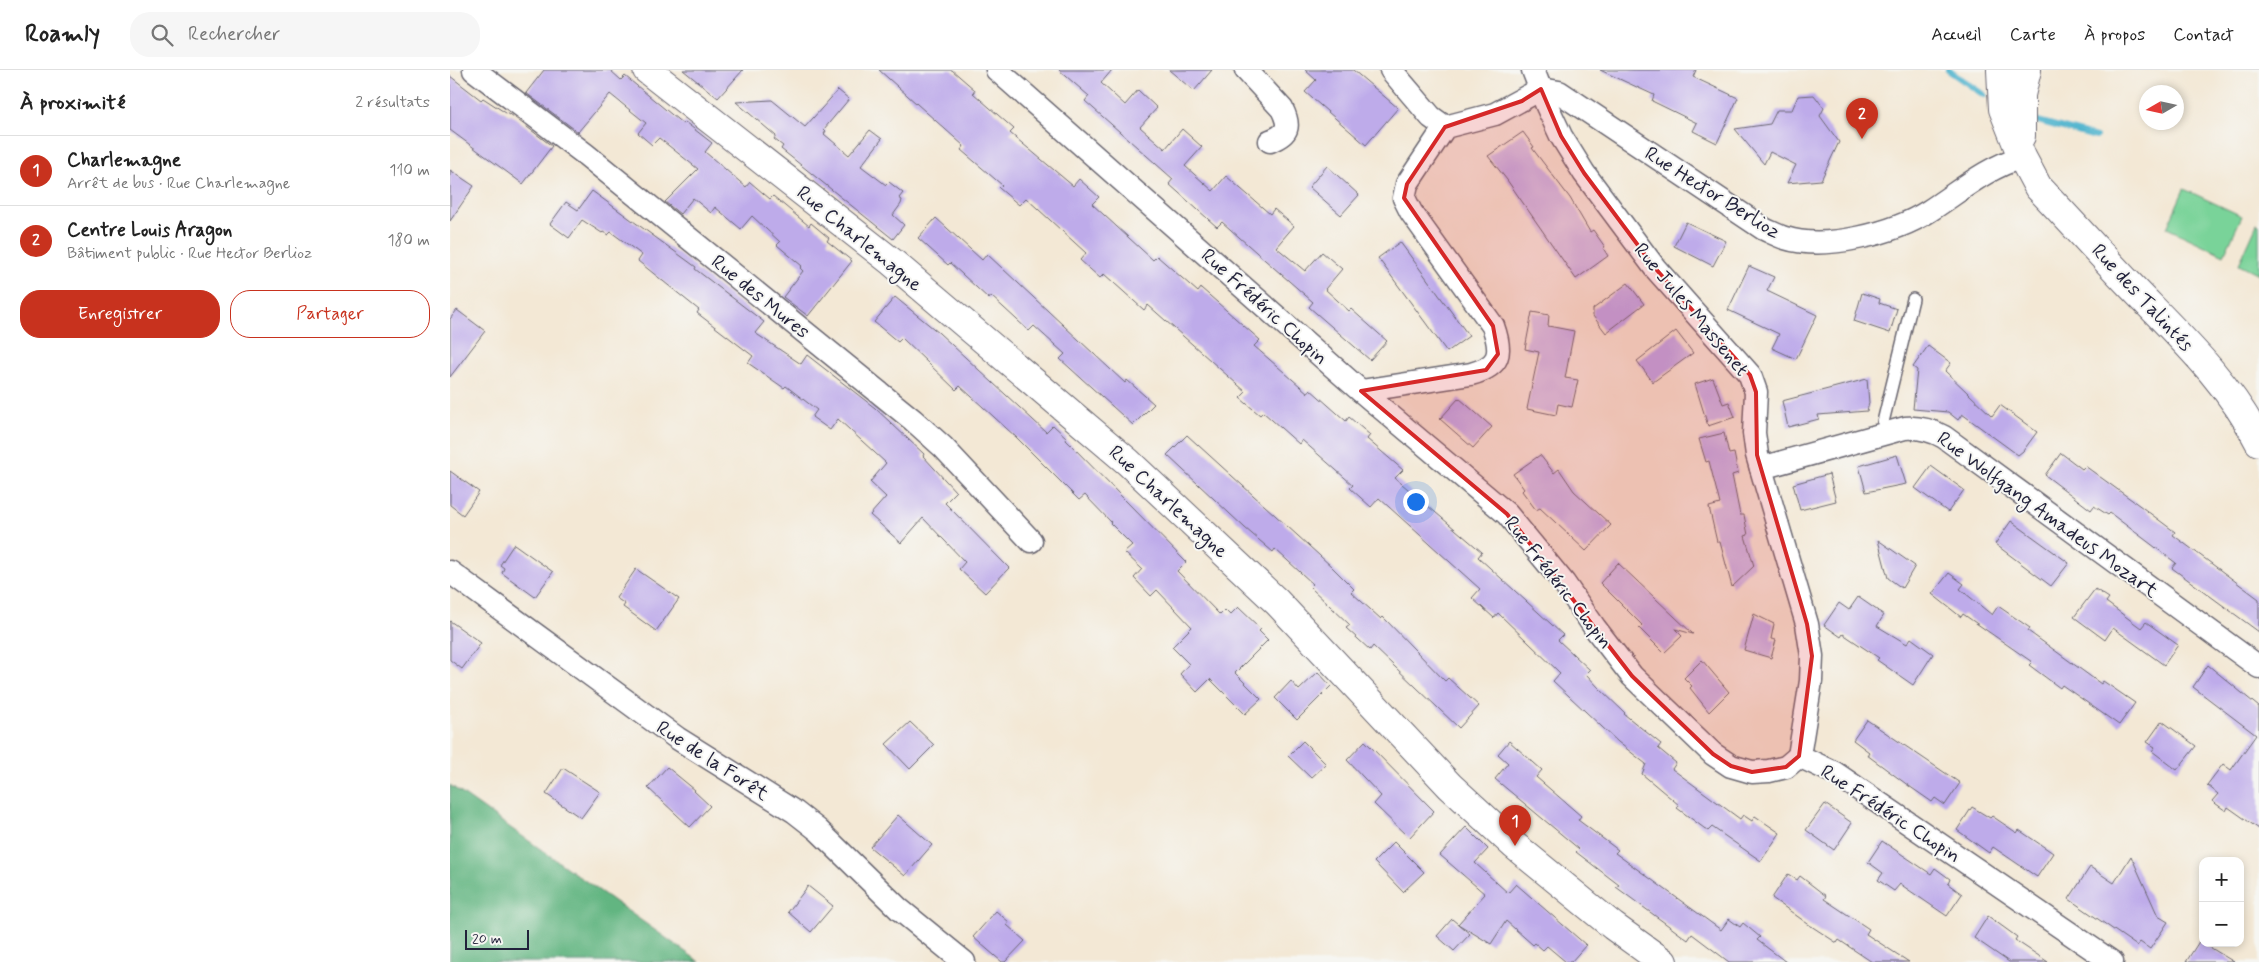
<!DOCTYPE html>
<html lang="fr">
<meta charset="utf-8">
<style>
body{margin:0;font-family:Mynerve,sans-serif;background:#f6f6f6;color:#222}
.controls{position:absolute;right:15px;bottom:15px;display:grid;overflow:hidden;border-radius:10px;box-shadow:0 2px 8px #0003}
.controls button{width:45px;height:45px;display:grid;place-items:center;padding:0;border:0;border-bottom:1px solid #e0e0e0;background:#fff;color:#222;font:25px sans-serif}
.compass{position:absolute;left:1689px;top:15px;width:45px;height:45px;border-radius:50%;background:#fff;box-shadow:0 2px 8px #0003;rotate:261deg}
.scale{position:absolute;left:15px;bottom:12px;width:64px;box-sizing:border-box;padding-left:5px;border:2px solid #22223b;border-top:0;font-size:14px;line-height:18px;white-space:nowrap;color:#22223b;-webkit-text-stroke:4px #f6f6f2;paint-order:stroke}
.you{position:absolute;left:965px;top:431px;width:18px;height:18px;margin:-12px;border:4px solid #fff;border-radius:50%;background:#1a73e8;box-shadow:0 0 0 8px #1a73e833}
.badge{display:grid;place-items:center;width:32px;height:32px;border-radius:50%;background:#c8321e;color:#fff;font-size:16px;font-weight:700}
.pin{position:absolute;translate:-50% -41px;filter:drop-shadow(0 1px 2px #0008)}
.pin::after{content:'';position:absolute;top:26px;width:18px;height:15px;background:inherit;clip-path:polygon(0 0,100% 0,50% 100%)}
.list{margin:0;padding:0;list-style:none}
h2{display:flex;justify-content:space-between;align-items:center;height:65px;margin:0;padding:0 20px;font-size:21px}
h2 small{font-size:16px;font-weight:400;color:#767676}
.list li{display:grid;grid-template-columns:32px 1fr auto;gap:15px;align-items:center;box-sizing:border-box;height:70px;padding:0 20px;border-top:1px solid #e0e0e0}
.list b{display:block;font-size:19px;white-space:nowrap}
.list p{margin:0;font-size:16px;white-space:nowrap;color:#767676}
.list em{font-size:16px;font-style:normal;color:#767676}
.actions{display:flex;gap:10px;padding:15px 20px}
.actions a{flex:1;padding:11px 0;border:1px solid #c8321e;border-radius:20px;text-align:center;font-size:18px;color:#c8321e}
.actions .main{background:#c8321e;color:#fff}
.icon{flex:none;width:28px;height:28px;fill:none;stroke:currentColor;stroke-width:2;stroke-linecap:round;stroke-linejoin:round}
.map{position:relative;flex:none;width:1809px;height:892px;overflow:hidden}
header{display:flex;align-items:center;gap:30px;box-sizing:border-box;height:70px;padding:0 25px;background:#fff;border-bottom:1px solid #e0e0e0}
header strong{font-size:24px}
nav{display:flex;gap:28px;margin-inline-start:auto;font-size:18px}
.search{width:350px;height:45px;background:#f6f6f6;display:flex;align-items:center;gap:12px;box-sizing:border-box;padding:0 18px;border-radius:20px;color:#767676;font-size:19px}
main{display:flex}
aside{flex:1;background:#fff}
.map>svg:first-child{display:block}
.green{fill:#79d399;stroke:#4e7a6a}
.forest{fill:#62b581;stroke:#426c5e}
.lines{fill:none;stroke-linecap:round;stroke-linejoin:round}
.stream{stroke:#4eb3cd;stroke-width:6}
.building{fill:#beabea}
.service-casing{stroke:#6b6771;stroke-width:14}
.minor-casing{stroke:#6b6771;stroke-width:25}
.tertiary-casing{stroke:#6b6771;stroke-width:30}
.service{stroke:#fff;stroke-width:11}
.minor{stroke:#fff;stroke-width:22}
.tertiary{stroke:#fff;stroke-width:28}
.marked{fill:#d62828;fill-opacity:0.2;stroke:#d62828;stroke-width:4;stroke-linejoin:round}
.labels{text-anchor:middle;stroke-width:4;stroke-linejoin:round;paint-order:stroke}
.street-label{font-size:20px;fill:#22223b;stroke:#f6f6f2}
</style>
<header>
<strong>Roamly</strong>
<div class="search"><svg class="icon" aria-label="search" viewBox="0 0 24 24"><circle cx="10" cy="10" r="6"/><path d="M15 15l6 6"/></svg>Rechercher</div>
<nav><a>Accueil</a><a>Carte</a><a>À propos</a><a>Contact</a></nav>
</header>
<main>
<aside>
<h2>À proximité<small>2 résultats</small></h2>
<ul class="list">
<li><span class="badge">1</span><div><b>Charlemagne</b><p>Arrêt de bus · Rue Charlemagne</p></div><em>110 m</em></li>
<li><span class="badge">2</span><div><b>Centre Louis Aragon</b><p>Bâtiment public · Rue Hector Berlioz</p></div><em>180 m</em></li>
</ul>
<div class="actions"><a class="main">Enregistrer</a><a>Partager</a></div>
</aside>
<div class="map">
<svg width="1809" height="892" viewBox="0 0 1809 892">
<rect width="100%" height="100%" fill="#f6f6f2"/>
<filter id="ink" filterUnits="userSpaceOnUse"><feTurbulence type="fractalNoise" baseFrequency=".02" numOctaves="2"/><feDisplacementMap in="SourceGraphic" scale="10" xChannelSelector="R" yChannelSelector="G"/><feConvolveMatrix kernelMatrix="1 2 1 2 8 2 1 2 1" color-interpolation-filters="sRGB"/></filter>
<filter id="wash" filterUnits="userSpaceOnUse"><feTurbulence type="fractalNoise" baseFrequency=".0096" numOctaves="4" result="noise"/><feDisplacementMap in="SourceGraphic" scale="20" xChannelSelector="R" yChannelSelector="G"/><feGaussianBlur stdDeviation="1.12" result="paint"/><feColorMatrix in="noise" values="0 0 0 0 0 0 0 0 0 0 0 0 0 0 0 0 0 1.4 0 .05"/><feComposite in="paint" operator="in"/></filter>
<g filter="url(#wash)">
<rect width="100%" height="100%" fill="#f3e8d5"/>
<g class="green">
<path d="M1734 119 1792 146 1774 185 1717 158Z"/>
<path d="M1807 154 1809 155V204L1789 194Z"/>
</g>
<path class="forest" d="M0 715 250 892H0Z"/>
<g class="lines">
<g class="stream">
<path d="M1498 0 1534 25"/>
<path d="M1577 48 1646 67"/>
</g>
</g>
<g id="blocks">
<g class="building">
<path d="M94 0H160L171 10 175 6 233 54 235 52 262 73 255 82 296 117 300 112 320 129 323 126 359 156 361 153 379 168 377 171 402 191 358 246 333 227 353 201 350 198 352 196 327 175 330 172 302 146 291 159 265 137 261 143 243 128 230 144 215 132 248 99 209 68 202 75 188 63 196 53 160 24 128 62 76 23Z"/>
<path d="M233 0H293L268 28Z"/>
<path d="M429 0H502L525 20 523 23 564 59 560 63 623 116 629 109 649 127 642 134 703 190 707 186 748 222 751 218 810 270 804 276 858 323 860 319 896 351 899 347 920 365 917 369 953 400 945 408 1032 482 1028 487 1113 565 1108 570 1140 600 1136 604 1149 618 1175 643 1174 644 1211 674 1208 678 1226 693 1222 699 1290 749 1293 745 1302 751 1305 746 1330 763 1311 791 1262 757 1258 761 1227 738 1229 735 1192 704 1196 694 1168 672 1103 611 1110 603 1048 543 1044 548 1022 528 1030 519 929 428 921 437 900 418 903 415 852 370 849 374 813 342 810 345 790 328 796 322 698 235 694 240 654 204 650 208 630 190 636 183 576 128 569 135 549 118 552 115 511 80 514 76Z"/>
<path d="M609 0H662L651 13 675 35 688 20 707 38 690 57 715 79 732 59 752 77 735 96 763 121 776 106 820 144 824 139 844 156 826 177 855 201 872 182 892 199 875 219 899 241 901 239 937 271 920 290 859 237 863 232 815 190 772 152 767 157 719 114 723 109 635 31 639 26Z"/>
<path d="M719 0H762L744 21Z"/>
<path d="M855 0H903L948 38 916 75 855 22 866 10Z"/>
<path d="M1150 0H1246L1243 7 1288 28 1267 73 1243 61 1247 53 1202 31 1204 25Z"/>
<path d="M0 6 31 30 33 28 59 45 60 44 102 76 73 114 0 60Z"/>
<path d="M388 20 399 29 374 59 376 61 374 64 399 85 420 60 432 69 411 96 436 115 439 112 453 123 449 128 452 130 451 134 443 145 454 155 443 169 331 79 333 76 324 69 326 66 286 32 322 30 355 57Z"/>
<path d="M1364 25 1374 38 1370 46 1389 72 1371 110 1337 113 1346 95 1320 82 1314 94 1285 59 1320 54 1327 40H1342L1348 26Z"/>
<path d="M1073 62 1084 77 1082 78 1120 128 1140 162 1143 160 1155 177 1153 178 1158 186 1126 209 1057 110 1038 86Z"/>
<path d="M877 96 909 125 891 145 859 117Z"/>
<path d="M0 100 24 116 0 151Z"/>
<path d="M142 121 246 197 245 199 314 252 305 263 351 294 357 285 425 338 474 384 473 386 506 422 495 433 559 498 535 523 509 499 515 492 473 448 451 473 420 445 436 427 420 412 436 393 388 349 380 360 362 347 367 340 336 316 334 318 298 293 303 286 247 243 249 240 188 191 192 185 161 162 158 165 153 162 152 163 132 150 119 168 100 154 116 132 128 140Z"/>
<path d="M486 148 532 190 537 184 675 313 677 310 704 334 683 355 610 289 615 284 584 256 579 261 541 226 539 229 500 193 498 195 468 168Z"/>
<path d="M1236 152 1276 171 1263 196 1224 176Z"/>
<path d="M950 172 1019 266 997 282 928 188Z"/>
<path d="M1299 196 1324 207 1317 221 1367 245 1346 289 1322 278 1329 264 1278 240Z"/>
<path d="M1178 213 1194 234 1156 263 1143 246V239Z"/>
<path d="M1412 223 1430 229 1429 233 1447 239 1440 263 1404 251Z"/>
<path d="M445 227 489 263 596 362 603 355 617 368 616 370 736 492 727 501 770 545 775 540 780 545 788 537 811 559 809 561 818 570 785 603 811 629 795 644 760 609 747 622 730 604 739 594 722 577 742 557 707 520 701 526 684 508 692 499 674 482 682 475 660 453 661 452 635 425 629 430 567 368 510 316 506 320 452 268 448 272 424 252Z"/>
<path d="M7 240 35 261 0 307V249Z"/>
<path d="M1082 242 1099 245 1098 256 1124 261 1115 308 1128 310 1122 337 1108 334 1106 345 1077 339 1089 282 1075 279Z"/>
<path d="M1226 261 1243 283 1203 312 1187 291Z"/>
<path d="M1478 276 1501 293 1495 301 1542 346 1550 335 1587 362 1573 381 1568 385 1512 344 1508 350 1498 342 1463 339 1467 300 1463 297Z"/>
<path d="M1263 308 1273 334 1279 332 1285 347 1258 356 1245 314Z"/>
<path d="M1417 309 1419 333 1417 341 1368 345 1369 349 1338 357 1332 331Z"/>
<path d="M1009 328 1042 357 1023 378 990 349Z"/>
<path d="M1274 363 1279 384 1284 383 1288 403 1282 405 1290 445H1294L1298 465 1295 466 1304 496 1282 517 1270 472H1267L1259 437 1270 434 1259 391 1256 392 1249 369Z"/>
<path d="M737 365 881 496 904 519 901 522 931 549 933 547 995 611 998 608 1029 636 1009 658 923 576 920 580 896 558 900 555 860 517 863 514 825 479 823 482 795 458 717 385Z"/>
<path d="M1611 383 1632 399 1635 396 1693 438 1725 462 1723 465 1809 529V562L1722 498 1726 493 1660 443 1658 445 1644 436 1641 440 1595 405Z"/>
<path d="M1090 385 1104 403 1109 399 1124 421 1161 455 1136 481 1090 438 1086 440 1072 421 1074 419 1063 404Z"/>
<path d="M1447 385 1456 414 1416 422 1409 396Z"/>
<path d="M1481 396 1514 420 1498 442 1465 418Z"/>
<path d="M0 401 29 422 13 445 0 435Z"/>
<path d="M1379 404 1386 431 1350 440 1343 414Z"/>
<path d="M1561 451 1619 493 1601 516 1545 474Z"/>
<path d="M1428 470 1465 496 1452 518 1438 508Z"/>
<path d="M64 474 103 502 85 527 52 503 54 498 50 495Z"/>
<path d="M1168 493 1243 564 1225 559 1232 566 1214 583 1189 558 1192 555 1150 513Z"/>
<path d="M186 499 229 529 206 561 173 537 175 534 166 528Z"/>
<path d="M1499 503 1514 514 1510 519 1542 545 1548 536 1580 558 1578 561 1651 614 1653 611 1685 633 1669 655 1612 615 1610 618 1579 595 1582 592 1513 544 1511 547 1482 524Z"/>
<path d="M1645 519 1659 528 1656 532 1691 558 1696 552 1728 575 1714 595 1663 558 1655 570 1624 547Z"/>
<path d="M1408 527 1434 545 1427 556 1457 574 1461 568 1483 584 1463 615 1427 590 1429 588 1393 564 1391 567 1374 555 1389 533 1399 540Z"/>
<path d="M1304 544 1324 554 1321 569 1326 570 1321 588 1294 580Z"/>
<path d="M0 551 31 573 12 599 0 590Z"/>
<path d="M1252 590 1279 622 1259 642 1240 618 1242 616 1234 608Z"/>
<path d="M1758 595 1809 637V759L1778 737 1776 741 1762 731 1768 724 1757 715 1773 694 1781 700 1806 665 1743 617Z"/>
<path d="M868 602 881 616 847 650 825 628 841 611 849 620Z"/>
<path d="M1417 650 1510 713 1495 735 1485 728 1482 732 1459 716 1417 685 1419 682 1403 670Z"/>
<path d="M1712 651 1746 676 1727 700 1702 681 1705 677 1697 672Z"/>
<path d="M460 652 484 675 460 699 436 674Z"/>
<path d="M853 671 876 694 861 708 838 686Z"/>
<path d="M915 671 984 741 959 768 924 734 931 726 897 690Z"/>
<path d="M1059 671 1092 700 1086 707 1131 746 1128 750 1168 780 1165 783 1271 860 1279 849 1290 857 1293 853 1310 867 1307 870 1336 892H1279L1242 864 1238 870 1166 817 1169 815 1126 782 1129 779 1045 709 1058 693 1048 684Z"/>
<path d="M217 697 245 720 244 721 260 736 240 757 198 718Z"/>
<path d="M113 698 150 722 131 748 96 724Z"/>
<path d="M1375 734 1402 753 1384 780 1356 760Z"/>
<path d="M1522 737 1540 748 1542 746 1567 763 1569 760 1603 783 1587 807 1543 777 1539 783 1507 760Z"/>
<path d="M448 745 482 775 455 806 420 777Z"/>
<path d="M1016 757 1038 779 1025 793 1058 823 1066 814 1136 875 1121 892H1116L1097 876 1093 880 1085 873 1083 875 1056 851 1041 874 1008 854 1035 824 990 785Z"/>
<path d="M1432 771 1481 804 1485 798 1500 809 1498 814 1512 824 1497 846 1450 814 1444 821 1428 810 1433 803 1418 792Z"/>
<path d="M944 772 974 802 953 822 924 792Z"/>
<path d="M1681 786 1708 846 1718 852 1700 879 1690 872 1687 876 1619 829 1640 797 1664 813Z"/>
<path d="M1338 804 1347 810 1350 806 1376 826 1374 829 1419 859 1416 864 1459 892H1422L1389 870 1387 873 1358 854 1322 828Z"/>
<path d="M358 816 383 836 361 862 338 842Z"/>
<path d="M546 841 559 852 557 855 575 871 555 892H552L523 867Z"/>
<path d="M1538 846 1567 867 1565 870 1598 892H1559L1524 868Z"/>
<path d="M1002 849 1020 864 1004 881 987 866Z"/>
<path d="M1750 870 1753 873 1784 892H1736Z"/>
</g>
</g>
</g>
<g filter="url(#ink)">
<use href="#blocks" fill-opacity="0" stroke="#6b6771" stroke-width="1"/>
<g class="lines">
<g class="service-casing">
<path id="service" d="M1434 363 1433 352 1463 229"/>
</g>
<g class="minor-casing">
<g id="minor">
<path d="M24 0 135 84 463 350 493 377 581 471"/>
<path d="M547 0 905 316 1057 444 1114 513 1145 558 1182 606 1263 684 1281 696 1302 702 1319 701 1336 697 1349 686 1385 703 1662 892"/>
<path d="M796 0 832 39C841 57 838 64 820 71"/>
<path d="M941 0 981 47 995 57"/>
<path d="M1083 0 1097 36 1111 66 1134 103 1205 198 1300 305 1306 322 1304 363 1307 385 1357 554 1362 586 1361 611 1349 686"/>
<path d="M1091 19 1109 22 1314 159C1321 162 1328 166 1335 168 1375 181 1445 163 1479 141 1510 121 1536 98 1572 87"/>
<path d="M911 321 1021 304C1050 296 1053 284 1043 256L961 142 954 128 957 114 995 57 1045 44 1091 19"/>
<path d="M1311 398 1455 358C1470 357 1481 360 1494 367L1809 597"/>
<path d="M0 502 227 668 345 742 368 760 449 839 514 892"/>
</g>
</g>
<g class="tertiary-casing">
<g id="tertiary">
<path d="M197 0 442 192 678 392 827 532 1000 716 1065 776 1163 856 1213 892"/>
<path d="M1551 0 1553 39 1572 87 1588 117C1619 149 1648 182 1679 214 1726 263 1778 310 1809 372"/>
<path d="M1571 66V25L1577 0"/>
</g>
</g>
<use href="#service" class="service"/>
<use href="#minor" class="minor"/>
<use href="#tertiary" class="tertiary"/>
</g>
</g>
<path class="marked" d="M1091 19 1111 66 1134 103 1205 198 1300 305 1306 322 1307 385 1357 554 1362 586 1349 686 1336 697 1302 702 1281 696 1263 684 1182 606 1057 444 911 321 1036 300 1048 284 1043 256 954 128 957 114 995 57 1072 31Z"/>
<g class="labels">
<g class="street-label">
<text transform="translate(1263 122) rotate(32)" y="7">Rue Hector Berlioz</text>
<text transform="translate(410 168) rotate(39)" y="7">Rue Charlemagne</text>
<text transform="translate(311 226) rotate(39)" y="7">Rue des Mures</text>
<text transform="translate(1693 227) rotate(47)" y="7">Rue des Talintés</text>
<text transform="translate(815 236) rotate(42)" y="7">Rue Frédéric Chopin</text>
<text transform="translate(1242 239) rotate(50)" y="7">Rue Jules Massenet</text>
<text transform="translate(719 431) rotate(43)" y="7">Rue Charlemagne</text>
<text transform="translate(1598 444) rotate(36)" y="7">Rue Wolfgang Amadeus Mozart</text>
<text transform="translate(1109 512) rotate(52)" y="7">Rue Frédéric Chopin</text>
<text transform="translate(263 690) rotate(33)" y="7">Rue de la Forêt</text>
<text transform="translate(1441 743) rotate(33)" y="7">Rue Frédéric Chopin</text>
</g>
</g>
</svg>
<div class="controls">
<button>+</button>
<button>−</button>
</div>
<svg class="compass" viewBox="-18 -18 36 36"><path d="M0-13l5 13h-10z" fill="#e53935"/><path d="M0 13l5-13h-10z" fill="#767676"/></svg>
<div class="scale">20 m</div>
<div class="you"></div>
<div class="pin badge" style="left:1065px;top:776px">1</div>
<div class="pin badge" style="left:1412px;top:69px">2</div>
</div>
</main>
